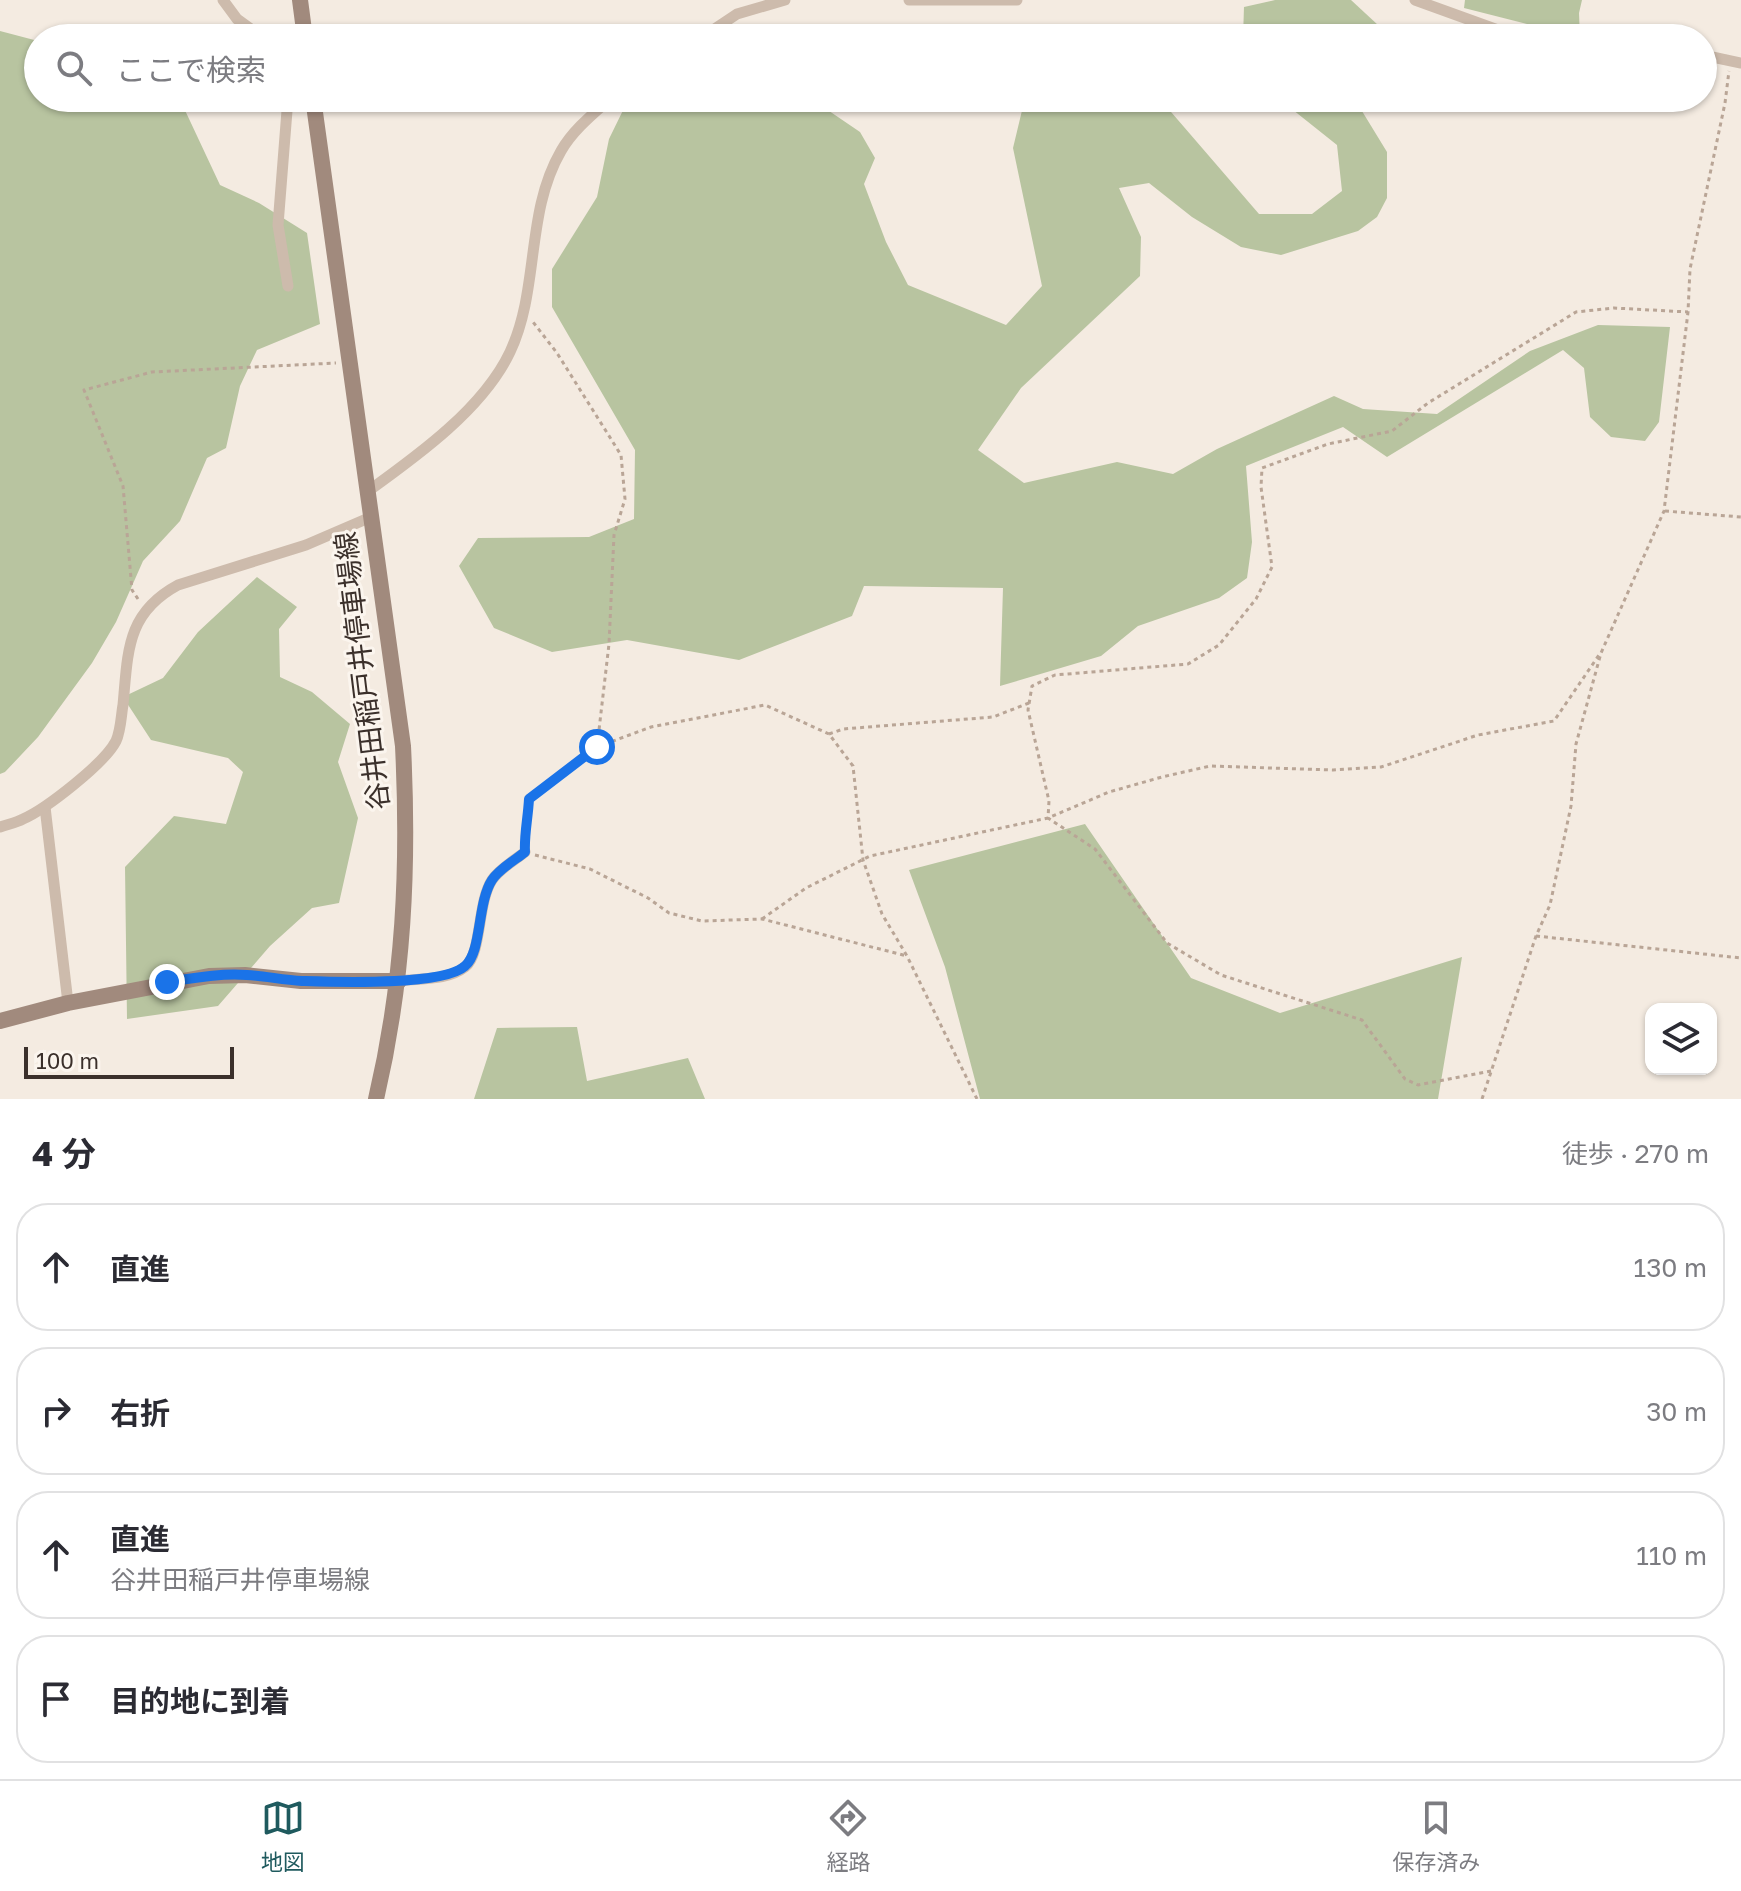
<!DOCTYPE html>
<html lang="ja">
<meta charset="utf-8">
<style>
body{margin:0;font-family:"Golos Text","Noto Sans JP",sans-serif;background:#f2f2f3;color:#2b2b33}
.controls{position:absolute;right:24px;bottom:24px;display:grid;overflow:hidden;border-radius:16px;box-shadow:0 2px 6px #0004}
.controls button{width:72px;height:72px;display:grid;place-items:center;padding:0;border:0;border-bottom:2px solid #e1e1e2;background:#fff;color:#2b2b33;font:40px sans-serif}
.scale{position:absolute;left:24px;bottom:20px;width:210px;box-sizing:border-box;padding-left:8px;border:4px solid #3b302b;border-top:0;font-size:22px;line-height:28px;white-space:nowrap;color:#3b302b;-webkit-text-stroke:6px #fbf5ee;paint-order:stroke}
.stop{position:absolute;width:24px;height:24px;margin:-18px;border:6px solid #1a73e8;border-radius:50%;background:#fff}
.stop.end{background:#1a73e8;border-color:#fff;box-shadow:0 2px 8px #0008}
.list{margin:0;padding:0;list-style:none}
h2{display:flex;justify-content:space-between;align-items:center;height:104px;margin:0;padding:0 32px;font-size:34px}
h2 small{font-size:26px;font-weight:400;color:#7c7c81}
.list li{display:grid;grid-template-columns:52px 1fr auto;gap:24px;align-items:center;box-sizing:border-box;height:128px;margin:0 16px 16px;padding:0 16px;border:2px solid #e1e1e2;border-radius:32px}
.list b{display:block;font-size:30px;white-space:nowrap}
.list p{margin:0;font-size:26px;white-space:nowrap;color:#7c7c81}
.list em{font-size:26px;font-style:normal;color:#7c7c81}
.icon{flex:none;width:44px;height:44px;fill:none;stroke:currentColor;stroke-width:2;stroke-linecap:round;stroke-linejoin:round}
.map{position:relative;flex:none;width:1741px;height:1099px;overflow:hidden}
.search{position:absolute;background:#fff;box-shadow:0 2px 6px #0004;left:24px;right:24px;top:24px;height:88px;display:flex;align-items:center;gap:20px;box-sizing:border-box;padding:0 28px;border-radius:44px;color:#7c7c81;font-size:30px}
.sheet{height:680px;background:#fff}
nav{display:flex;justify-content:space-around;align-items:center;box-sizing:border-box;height:112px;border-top:2px solid #e1e1e2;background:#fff;font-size:22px;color:#7c7c81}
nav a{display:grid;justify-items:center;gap:4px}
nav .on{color:#1f5a5e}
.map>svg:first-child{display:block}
.green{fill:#b8c4a0}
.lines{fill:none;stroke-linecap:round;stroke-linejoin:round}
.path{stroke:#b9a596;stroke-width:3;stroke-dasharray:4 4;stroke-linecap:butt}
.street{stroke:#cdbbac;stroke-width:11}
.secondary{stroke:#a18a7d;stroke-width:16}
.route{stroke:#1a73e8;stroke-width:10}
.labels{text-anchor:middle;stroke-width:6;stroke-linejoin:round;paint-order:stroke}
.street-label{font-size:28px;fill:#3b302b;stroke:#fbf5ee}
</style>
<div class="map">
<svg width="1741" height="1099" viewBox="0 0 1741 1099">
<rect width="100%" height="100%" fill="#f4ebe1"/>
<g class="green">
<path d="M1275 0H1351L1392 38H1243L1244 7Z"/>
<path d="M1465 0H1582L1579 13 1580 38H1501L1531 25 1464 8Z"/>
<path d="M0 31 38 41V98H155L183 106 220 185 259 203 307 233 320 324 257 350 240 386 226 448 207 458 180 521 143 561 116 622 92 663 38 737 5 772 0 774Z"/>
<path d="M629 98H810L860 132 875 158 864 184 886 242 908 285 1006 325 1042 286 1013 148 1025 98H1159L1259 214H1312L1342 191 1337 145 1278 98H1354L1387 152V198L1377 217 1358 231 1281 255 1241 247 1192 217 1149 183 1119 188 1141 237 1140 276 1021 388 978 450 1024 483 1117 462 1173 474 1217 449 1334 396 1363 409 1437 414 1530 351 1598 325 1670 327 1659 422 1645 441 1611 437 1590 417 1584 368 1563 350 1387 457 1343 427 1246 466 1252 542 1247 578 1219 598 1138 626 1101 656 1000 686 1003 588 864 586 852 616 739 660 627 640 552 652 494 628 459 566 478 538 589 537 634 519 635 450 552 307V269L597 197 609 139Z"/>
<path d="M257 577 297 607 279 629 280 677 312 692 350 724 338 762 358 818 339 903 312 908 270 946 218 1006 127 1019 125 867 174 816 226 824 243 772 228 758 151 740 123 697 163 678 198 632Z"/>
<path d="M1085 824 1191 978 1280 1013 1462 957 1438 1099H980L945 967 909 870Z"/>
<path d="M577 1027 587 1081 688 1058 705 1099H474L497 1028Z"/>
</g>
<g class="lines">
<g class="path">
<path d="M1665 511 1741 517"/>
<path d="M138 599 132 590 123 486 84 390 152 372 336 363"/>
<path d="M829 734 843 729 993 717 1029 703"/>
<path d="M597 747 651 727 765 705 829 734 853 766 863 860 882 914 907 956 977 1099"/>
<path d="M524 839 528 826 529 799 597 747 609 644 614 535 625 499 621 455 557 353 533 322"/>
<path d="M535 855 590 869 648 898 669 913 702 921 762 919 907 956"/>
<path d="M762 919 806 888 870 856 1048 818 1109 792 1162 777 1210 766 1333 770 1381 767 1478 735 1554 721 1599 655"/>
<path d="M1536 936 1741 958"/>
<path d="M1491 1071 1418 1085 1405 1079 1362 1020 1221 975 1167 943 1095 849 1048 818 1049 801 1028 710 1032 686 1055 675 1188 664 1219 645 1256 599 1272 567 1261 487 1262 468 1328 444 1392 431 1428 403 1576 312 1614 308 1688 312"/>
<path d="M1482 1099 1536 936 1550 905 1571 806 1576 744 1601 653 1664 511 1688 312 1690 269 1725 103 1729 71"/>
</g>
<g class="street">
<path d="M223 0 237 19 263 38"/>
<path d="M909 0H1017"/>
<path d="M1415 0 1520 38"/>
<path d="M701 38 737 14 785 0"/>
<path d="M1703 55 1741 63"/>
<path d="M288 286 278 225 288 98"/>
<path d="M367 492C417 456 483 409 510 352 540 288 525 213 561 151 573 130 593 114 611 98"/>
<path d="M45 807 68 1003"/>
<path d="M0 827C8 824 16 823 23 819 46 809 105 763 116 741 121 730 121 716 123 705 128 652 126 613 178 585L306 545 371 517"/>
<path d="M399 981C419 978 447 981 465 967 482 954 477 903 492 880 499 869 515 860 525 852"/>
</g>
<g class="secondary">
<path d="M300 0 305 38"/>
<path d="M313 98 403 746C409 868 404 980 376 1099"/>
<path d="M0 1021 68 1003 209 976 245 975 301 981H399"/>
</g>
</g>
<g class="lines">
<path class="route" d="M167 982C194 978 220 973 247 975 265 976 283 980 302 981 334 982 443 986 465 966 482 952 477 903 492 880 499 869 515 860 525 852 524 835 528 818 529 799L597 747"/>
</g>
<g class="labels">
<g class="street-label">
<text transform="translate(362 671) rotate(-97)" y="10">谷井田稲戸井停車場線</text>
</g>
</g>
</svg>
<div class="controls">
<button><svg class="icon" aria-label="layers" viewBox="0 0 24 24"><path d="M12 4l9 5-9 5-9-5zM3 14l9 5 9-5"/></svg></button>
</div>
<div class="scale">100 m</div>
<div class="stop" style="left:597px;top:747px"></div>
<div class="stop end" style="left:167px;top:982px"></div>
<div class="search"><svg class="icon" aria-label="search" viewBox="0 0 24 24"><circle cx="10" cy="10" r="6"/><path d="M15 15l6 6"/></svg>ここで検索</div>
</div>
<section class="sheet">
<h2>4 分<small>徒歩 · 270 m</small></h2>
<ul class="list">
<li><svg class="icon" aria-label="ahead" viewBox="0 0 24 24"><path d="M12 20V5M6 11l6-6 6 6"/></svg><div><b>直進</b></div><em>130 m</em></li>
<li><svg class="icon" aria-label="right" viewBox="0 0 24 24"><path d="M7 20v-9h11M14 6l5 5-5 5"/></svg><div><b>右折</b></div><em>30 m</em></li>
<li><svg class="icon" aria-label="ahead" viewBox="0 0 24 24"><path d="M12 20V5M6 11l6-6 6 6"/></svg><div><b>直進</b><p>谷井田稲戸井停車場線</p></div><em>110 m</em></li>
<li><svg class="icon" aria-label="arrive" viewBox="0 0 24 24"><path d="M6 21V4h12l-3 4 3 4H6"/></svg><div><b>目的地に到着</b></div></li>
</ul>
</section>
<nav>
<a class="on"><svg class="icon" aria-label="map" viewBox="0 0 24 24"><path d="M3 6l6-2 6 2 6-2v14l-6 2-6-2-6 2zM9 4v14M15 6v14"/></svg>地図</a>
<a><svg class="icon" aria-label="directions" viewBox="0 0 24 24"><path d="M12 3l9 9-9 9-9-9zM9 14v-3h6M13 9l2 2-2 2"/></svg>経路</a>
<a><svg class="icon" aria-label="saved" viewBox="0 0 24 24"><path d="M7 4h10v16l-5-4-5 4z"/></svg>保存済み</a>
</nav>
